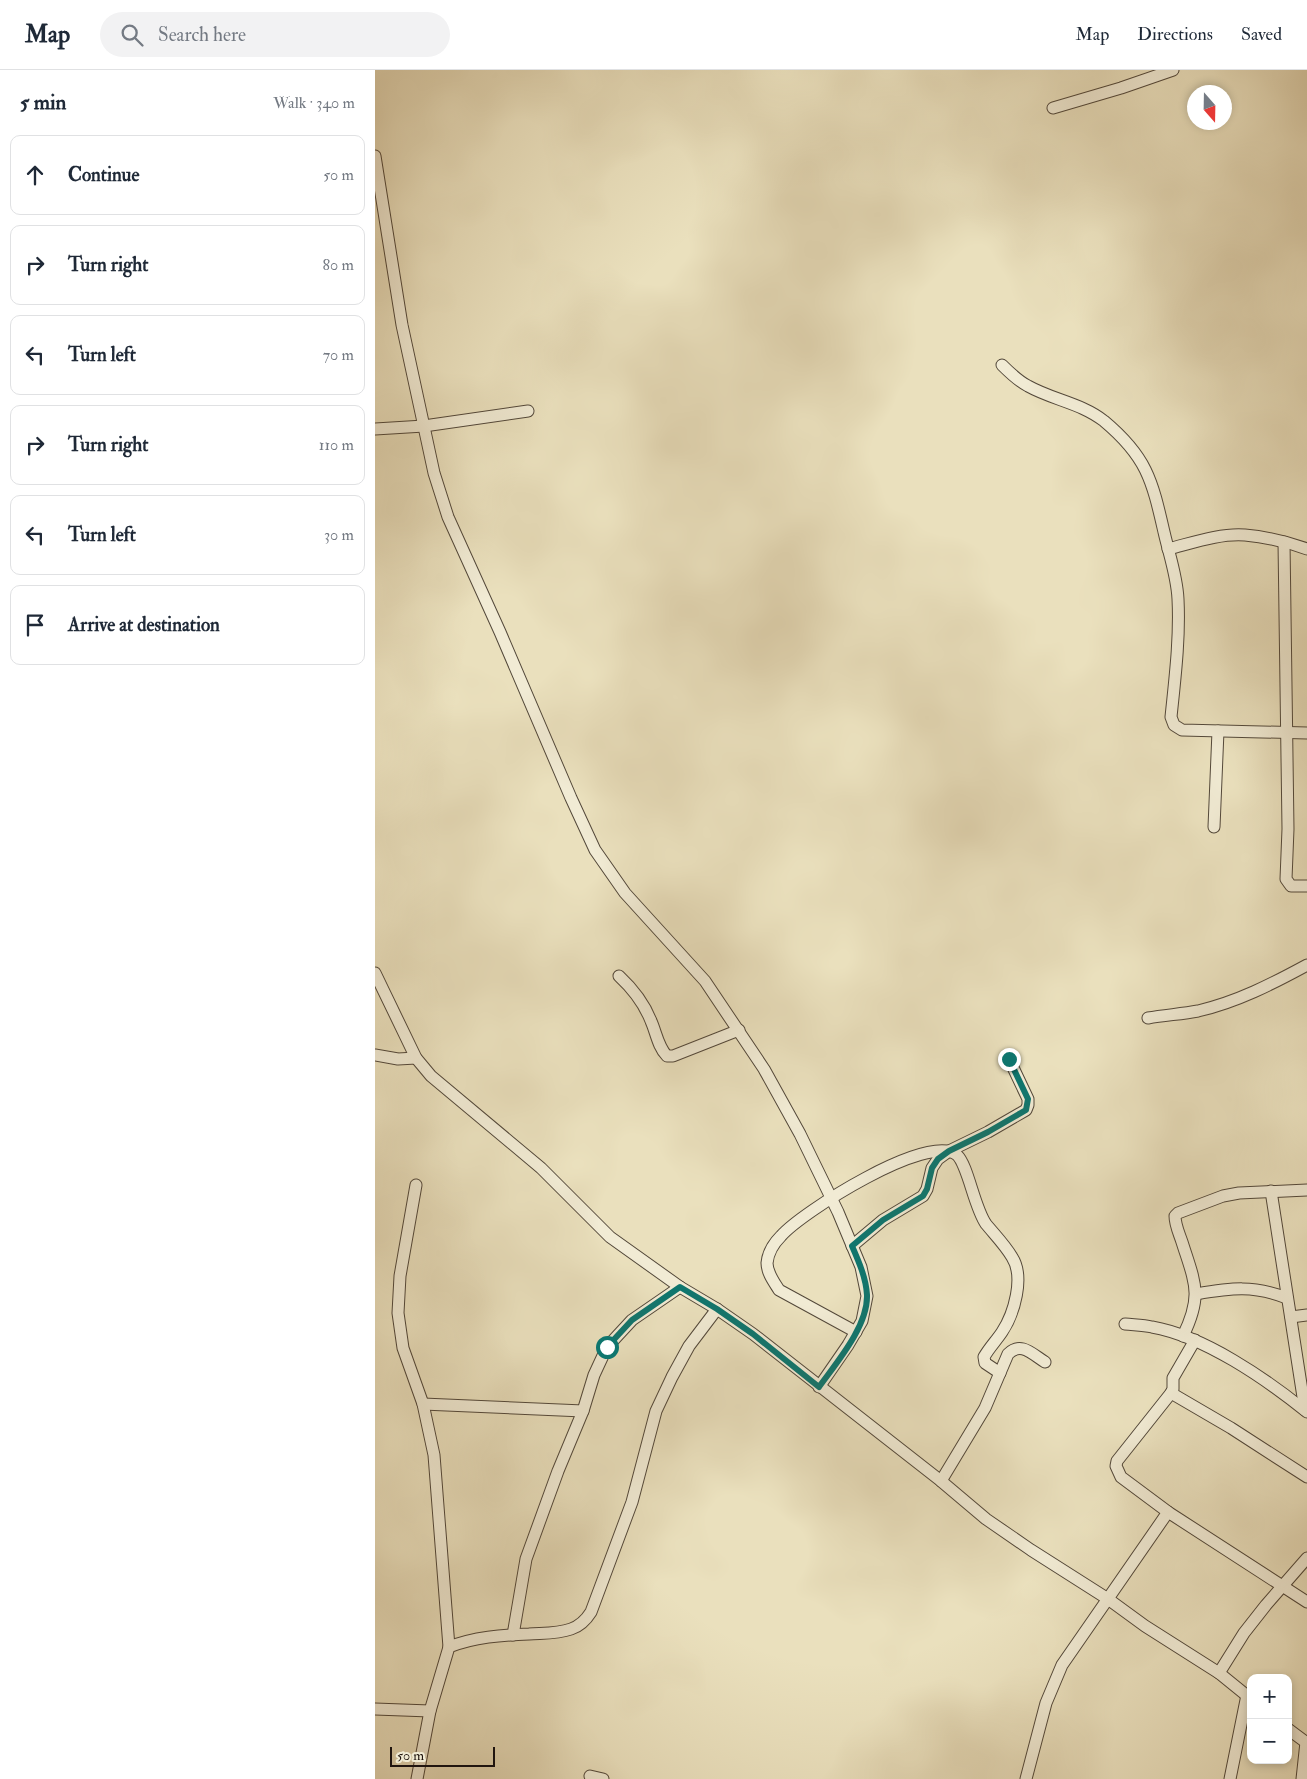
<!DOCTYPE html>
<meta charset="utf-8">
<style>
body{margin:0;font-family:"IM FELL Double Pica",serif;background:#f2f2f3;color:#1f2937}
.controls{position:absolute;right:15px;bottom:15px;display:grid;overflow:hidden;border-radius:10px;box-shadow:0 2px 8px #0003}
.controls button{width:45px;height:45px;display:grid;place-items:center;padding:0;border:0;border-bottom:1px solid #e0e1e3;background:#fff;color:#1f2937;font:25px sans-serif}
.compass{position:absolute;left:812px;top:15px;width:45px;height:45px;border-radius:50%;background:#fff;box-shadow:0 2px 8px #0003;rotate:160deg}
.scale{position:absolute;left:15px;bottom:12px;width:105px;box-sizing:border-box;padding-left:5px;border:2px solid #21150f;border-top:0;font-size:14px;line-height:18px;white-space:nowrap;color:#21150f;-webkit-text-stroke:4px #f1ebd4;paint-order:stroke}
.stop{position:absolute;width:15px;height:15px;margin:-11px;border:4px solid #0f766e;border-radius:50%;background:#fff}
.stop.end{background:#0f766e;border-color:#fff;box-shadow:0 1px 5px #0008}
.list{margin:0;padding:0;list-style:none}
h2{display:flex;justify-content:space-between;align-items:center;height:65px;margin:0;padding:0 20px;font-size:21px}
h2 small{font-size:16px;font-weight:400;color:#747a83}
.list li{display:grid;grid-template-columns:32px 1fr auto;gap:15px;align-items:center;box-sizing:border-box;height:80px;margin:0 10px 10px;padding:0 10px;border:1px solid #e0e1e3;border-radius:10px}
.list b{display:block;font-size:19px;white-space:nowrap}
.list em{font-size:16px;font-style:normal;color:#747a83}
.icon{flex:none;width:28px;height:28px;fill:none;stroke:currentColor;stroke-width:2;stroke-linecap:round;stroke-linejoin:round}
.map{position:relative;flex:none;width:932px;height:1709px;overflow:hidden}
header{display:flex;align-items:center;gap:30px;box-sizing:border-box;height:70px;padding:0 25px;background:#fff;border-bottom:1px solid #e0e1e3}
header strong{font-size:24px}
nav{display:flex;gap:28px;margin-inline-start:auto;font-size:18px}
.search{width:350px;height:45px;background:#f2f2f3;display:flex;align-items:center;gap:12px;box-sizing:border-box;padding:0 18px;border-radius:28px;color:#747a83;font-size:19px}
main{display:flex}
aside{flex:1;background:#fff}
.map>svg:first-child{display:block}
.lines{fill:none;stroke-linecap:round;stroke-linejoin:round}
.street-casing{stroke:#53483a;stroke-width:13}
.street{stroke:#f1ebd4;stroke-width:11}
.route{stroke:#0f766e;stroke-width:6}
</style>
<header>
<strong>Map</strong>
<div class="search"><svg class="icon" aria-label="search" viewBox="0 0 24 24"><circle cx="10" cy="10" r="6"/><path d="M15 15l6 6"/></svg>Search here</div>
<nav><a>Map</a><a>Directions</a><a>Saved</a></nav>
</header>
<main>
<aside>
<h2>5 min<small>Walk · 340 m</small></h2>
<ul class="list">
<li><svg class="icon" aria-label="ahead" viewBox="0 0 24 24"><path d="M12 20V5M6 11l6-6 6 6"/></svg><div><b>Continue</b></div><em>50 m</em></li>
<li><svg class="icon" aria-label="right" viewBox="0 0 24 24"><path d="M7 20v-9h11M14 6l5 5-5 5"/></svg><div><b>Turn right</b></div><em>80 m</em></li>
<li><svg class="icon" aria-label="left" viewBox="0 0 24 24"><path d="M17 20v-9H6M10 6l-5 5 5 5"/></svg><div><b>Turn left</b></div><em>70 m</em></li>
<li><svg class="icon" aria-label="right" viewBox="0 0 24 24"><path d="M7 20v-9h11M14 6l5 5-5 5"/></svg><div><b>Turn right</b></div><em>110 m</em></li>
<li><svg class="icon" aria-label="left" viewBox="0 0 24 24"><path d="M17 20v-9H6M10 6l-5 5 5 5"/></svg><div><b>Turn left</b></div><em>30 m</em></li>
<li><svg class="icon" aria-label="arrive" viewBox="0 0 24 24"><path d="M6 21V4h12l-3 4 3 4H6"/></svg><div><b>Arrive at destination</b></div></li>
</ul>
</aside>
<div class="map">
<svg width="932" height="1709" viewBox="0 0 932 1709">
<rect width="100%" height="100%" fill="#eae0bd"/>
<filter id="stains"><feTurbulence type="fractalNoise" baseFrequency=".004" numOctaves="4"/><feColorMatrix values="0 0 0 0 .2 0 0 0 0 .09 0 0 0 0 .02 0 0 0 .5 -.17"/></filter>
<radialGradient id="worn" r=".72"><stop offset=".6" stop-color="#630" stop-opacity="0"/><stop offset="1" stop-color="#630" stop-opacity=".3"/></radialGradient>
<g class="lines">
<g class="street-casing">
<g id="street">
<path d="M678 38 746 18 798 0"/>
<path d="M0 86 27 255 59 403 73 447 125 562 196 728 220 780 250 823 330 911 389 999 425 1064 463 1142 486 1197 492 1226 487 1251 473 1275 444 1317"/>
<path d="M627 295C635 303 643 311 653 316 678 330 706 333 729 351 772 387 777 410 789 462 794 484 802 506 803 529 805 568 800 608 796 647L799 655 807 660 932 663"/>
<path d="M0 359 49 356 153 341"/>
<path d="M909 472 913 759 911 809 916 816H932"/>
<path d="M793 479C817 473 845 463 870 465 891 467 913 472 932 479"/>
<path d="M839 757 843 661"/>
<path d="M0 903 41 988 56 1006 166 1098 235 1167 305 1217 342 1239 378 1264 566 1411 611 1449 656 1480 733 1529 770 1556 844 1603 876 1629"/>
<path d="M244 906C258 919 269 933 276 951 281 962 283 977 292 986H298L364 960"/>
<path d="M773 948C790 945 807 944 823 941 862 932 897 914 932 895"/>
<path d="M0 985 23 989 41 988"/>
<path d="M41 1115 25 1206 23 1243 28 1278 48 1334 59 1385 74 1577"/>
<path d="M896 1121 930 1340"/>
<path d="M477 1176 508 1150 548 1126 552 1119 557 1098 563 1089 574 1081 613 1062 651 1040 653 1035V1029L634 989"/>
<path d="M821 1224C857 1218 878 1215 912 1228"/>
<path d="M916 1247 932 1245"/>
<path d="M750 1254C759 1255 768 1255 777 1257 829 1266 891 1309 932 1342"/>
<path d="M481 1262 404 1220C399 1212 392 1203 392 1193 393 1183 399 1173 406 1166 427 1142 553 1062 582 1085 593 1095 599 1137 611 1154 620 1165 630 1175 637 1187 650 1207 639 1244 627 1262 621 1271 614 1278 609 1287L610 1293 625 1303"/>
<path d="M808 1266C828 1225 820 1213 807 1172 804 1163 800 1155 800 1146L803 1143 848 1126 864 1123 932 1120"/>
<path d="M796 1323 856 1358 932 1407"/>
<path d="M48 1334 208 1341"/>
<path d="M566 1411 610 1338 633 1284C646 1271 657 1284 670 1292"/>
<path d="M793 1442 746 1407 741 1396 742 1391 796 1323 798 1319V1308L820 1270"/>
<path d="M138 1565 151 1489 183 1401 208 1341 219 1305 232 1277 257 1250 305 1217"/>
<path d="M844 1603 869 1563 891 1535 932 1488"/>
<path d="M0 1639 55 1641"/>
<path d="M913 1659 932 1673"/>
<path d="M215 1706 228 1709"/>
<path d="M42 1709 55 1641 74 1577C99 1567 127 1565 154 1564 168 1563 182 1564 196 1559 205 1556 211 1550 216 1542L257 1432 281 1341 297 1307 314 1276 342 1239"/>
<path d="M651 1709 671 1633 687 1595 793 1442 932 1532"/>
<path d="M855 1709 872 1625"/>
<path d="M927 1709 931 1672"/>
</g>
</g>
<use href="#street" class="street"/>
</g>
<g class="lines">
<path class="route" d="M232 1277 257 1250 305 1217 342 1239 378 1264 444 1317C462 1292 493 1256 492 1225 491 1208 484 1192 477 1176L508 1150 548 1126 552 1119 557 1098 563 1089 574 1081 613 1062 651 1040 653 1029 634 989"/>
</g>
<rect width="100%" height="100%" filter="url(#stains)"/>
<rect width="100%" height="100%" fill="url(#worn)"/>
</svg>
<div class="controls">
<button>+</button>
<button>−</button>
</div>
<svg class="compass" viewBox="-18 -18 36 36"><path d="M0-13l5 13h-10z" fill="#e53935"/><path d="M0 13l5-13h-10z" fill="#747a83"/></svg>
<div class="scale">50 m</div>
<div class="stop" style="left:232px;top:1277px"></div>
<div class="stop end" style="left:634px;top:989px"></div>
</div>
</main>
